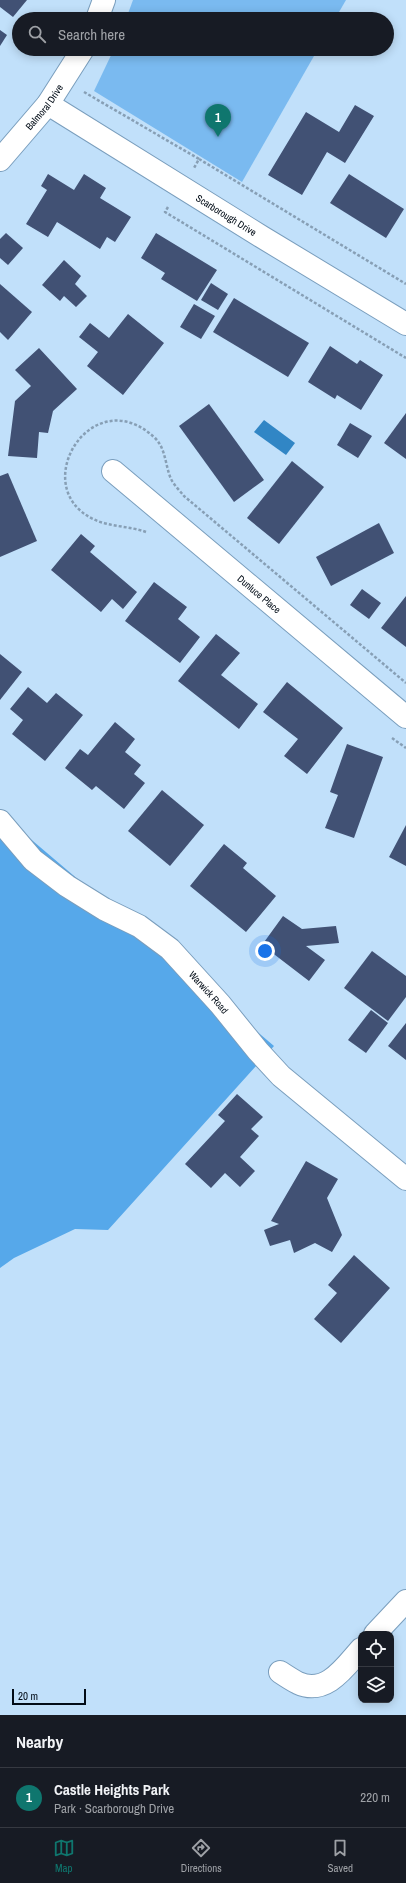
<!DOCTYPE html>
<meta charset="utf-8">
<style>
body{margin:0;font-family:"Archivo Narrow",sans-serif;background:#20242c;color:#f1f3f6}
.controls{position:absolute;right:12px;bottom:12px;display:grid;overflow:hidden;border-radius:8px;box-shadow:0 2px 10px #0003}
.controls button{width:36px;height:36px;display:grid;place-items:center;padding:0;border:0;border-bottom:1px solid #363941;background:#171b24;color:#f1f3f6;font:20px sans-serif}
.scale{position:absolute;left:12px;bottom:10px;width:74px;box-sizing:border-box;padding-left:4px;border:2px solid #020c17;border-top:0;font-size:11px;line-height:14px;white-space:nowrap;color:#020c17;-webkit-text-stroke:3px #c1e0fa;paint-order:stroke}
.you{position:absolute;left:265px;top:951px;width:14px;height:14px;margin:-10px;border:3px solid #fff;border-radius:50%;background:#1a73e8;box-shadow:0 0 0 6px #1a73e833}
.badge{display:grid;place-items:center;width:26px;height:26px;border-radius:50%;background:#0f766e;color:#fff;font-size:13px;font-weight:700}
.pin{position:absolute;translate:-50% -33px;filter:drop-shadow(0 1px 2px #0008)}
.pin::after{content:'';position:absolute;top:21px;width:14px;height:12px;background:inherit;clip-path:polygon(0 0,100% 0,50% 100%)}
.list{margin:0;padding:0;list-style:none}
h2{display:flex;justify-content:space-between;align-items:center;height:52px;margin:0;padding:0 16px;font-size:17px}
h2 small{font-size:13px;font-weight:400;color:#9ea1a6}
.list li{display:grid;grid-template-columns:26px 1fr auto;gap:12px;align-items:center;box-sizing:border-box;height:60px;padding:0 16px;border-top:1px solid #363941}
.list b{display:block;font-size:15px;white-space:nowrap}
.list p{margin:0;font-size:13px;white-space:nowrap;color:#9ea1a6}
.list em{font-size:13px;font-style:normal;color:#9ea1a6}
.icon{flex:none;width:22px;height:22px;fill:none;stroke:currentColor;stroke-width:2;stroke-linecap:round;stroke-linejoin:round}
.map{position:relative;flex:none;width:406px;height:1715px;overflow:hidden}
.search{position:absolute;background:#171b24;box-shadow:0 2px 10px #0003;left:12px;right:12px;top:12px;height:44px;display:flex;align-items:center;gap:10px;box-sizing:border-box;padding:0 14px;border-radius:22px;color:#9ea1a6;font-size:15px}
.sheet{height:112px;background:#171b24}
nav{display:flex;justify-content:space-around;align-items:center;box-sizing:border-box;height:56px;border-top:1px solid #363941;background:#171b24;font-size:11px;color:#9ea1a6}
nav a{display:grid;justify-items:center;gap:2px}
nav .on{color:#0f766e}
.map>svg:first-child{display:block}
.green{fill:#7abaf0}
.forest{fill:#56a8ea}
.water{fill:#3186c5}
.building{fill:#415174}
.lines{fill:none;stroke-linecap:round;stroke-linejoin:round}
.street-casing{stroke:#7a9ebd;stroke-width:24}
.path{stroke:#879fb5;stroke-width:2.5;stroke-dasharray:3 2;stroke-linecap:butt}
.street{stroke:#fff;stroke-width:22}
.labels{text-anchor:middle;stroke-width:4;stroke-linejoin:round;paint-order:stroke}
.street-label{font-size:10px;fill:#020c17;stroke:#c1e0fa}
</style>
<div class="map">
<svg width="406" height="1715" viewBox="0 0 406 1715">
<rect width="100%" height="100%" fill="#c1e0fa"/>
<g class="green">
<path d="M133 0H346L335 19H126Z"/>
<path d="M114 49H318L242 182 94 91Z"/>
</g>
<path class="forest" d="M0 813 274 1046 108 1230 75 1229 14 1258 0 1268Z"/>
<path class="water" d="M264 420 295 443 286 455 254 432Z"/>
<g class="building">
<path d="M0 0H27L13 17 0 7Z"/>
<path d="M0 30 7 35 0 46Z"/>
<path d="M355 105 374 116 345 163 327 152 302 195 268 175 306 112 339 132Z"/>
<path d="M48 174 74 190 84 174 106 188 100 198 131 217 115 242 107 237 100 249 57 222 48 237 26 224 47 190 41 186Z"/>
<path d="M349 174 404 209 386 238 330 203Z"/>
<path d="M6 233 23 248 8 265 0 258V239Z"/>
<path d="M156 233 217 270 197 301 161 279 165 273 141 258Z"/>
<path d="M64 260 81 276 75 284 87 296 76 307 64 296 60 301 42 285Z"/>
<path d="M211 283 228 294 218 310 201 300Z"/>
<path d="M0 284 32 312 8 340 0 332Z"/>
<path d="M234 298 309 343 288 377 213 332Z"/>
<path d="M194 304 215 316 201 339 180 327Z"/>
<path d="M128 314 164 343 123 395 87 366 98 352 79 337 90 323 109 338Z"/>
<path d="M330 346 357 364 360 360 383 375 361 410 337 395 335 399 308 382Z"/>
<path d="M39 348 77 389 53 411 48 433 39 432 37 458 8 456 15 401 31 386 15 370Z"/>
<path d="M209 404 264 480 234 502 179 426Z"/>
<path d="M406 413V459L384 443Z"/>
<path d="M350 423 372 436 358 458 337 445Z"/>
<path d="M292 461 324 487 279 544 247 518Z"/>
<path d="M8 473 37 541 0 557V476Z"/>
<path d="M379 523 394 553 331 586 316 557Z"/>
<path d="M81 534 95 546 90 552 137 592 123 609 112 599 101 612 51 570Z"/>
<path d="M154 582 187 607 178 619 200 637 180 663 125 621Z"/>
<path d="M362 589 381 603 369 619 350 605Z"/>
<path d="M406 596V647L381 628Z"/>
<path d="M216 634 240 653 221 675 258 704 239 729 178 681Z"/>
<path d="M0 654 22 672 0 700Z"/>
<path d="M287 682 343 728 307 774 284 756 298 739 263 712Z"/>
<path d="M28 687 47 703 56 693 83 715 45 761 12 734 23 720 10 709Z"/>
<path d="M115 722 135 739 125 752 141 765 134 774 145 783 124 809 96 786 92 790 65 768 80 749 88 755Z"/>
<path d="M347 744 383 757 354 838 325 828 338 795 330 792Z"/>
<path d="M162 790 204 825 170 866 128 831Z"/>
<path d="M406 825V866L389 857Z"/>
<path d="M224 844 247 863 243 868 276 896 246 932 190 886Z"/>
<path d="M283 916 302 929 336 926 339 943 306 946 325 960 309 981 262 945Z"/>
<path d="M372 951 406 976V997L388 1021 344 988Z"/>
<path d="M371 1010 388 1023 366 1053 348 1040Z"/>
<path d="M406 1023V1060L388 1046Z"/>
<path d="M237 1094 263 1117 251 1129 259 1136 240 1157 255 1171 240 1187 225 1173 211 1188 185 1164 225 1121 218 1115Z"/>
<path d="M306 1161 338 1179 327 1198 342 1235 332 1252 315 1243 294 1253 290 1240 270 1246 264 1230 279 1224 271 1221Z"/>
<path d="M354 1255 390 1288 341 1343 314 1319 337 1293 328 1285Z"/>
</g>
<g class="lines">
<g class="street-casing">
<g id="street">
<path d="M97 19 104 0"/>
<path id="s1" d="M48 104 262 237 406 324"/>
<path id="s2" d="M0 160 48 104 83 49"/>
<path id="s3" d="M113 471 406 717"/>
<path id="s4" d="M0 821 33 860 67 886 104 909 139 926 170 949 220 1004 258 1051 281 1076 406 1179"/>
<path d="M375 1634 406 1601"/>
<path d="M280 1672C286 1676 292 1680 298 1683 326 1696 345 1667 361 1649"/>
</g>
</g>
<g class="path">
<path d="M84 92 199 159 194 168"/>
<path d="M199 159 406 284"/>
<path d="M168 207 165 212 406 358"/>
<path d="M146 532C130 526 109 527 93 519 26 486 93 379 155 438 166 449 165 465 171 479 174 485 180 491 184 496L406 683"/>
<path d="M392 738 406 748"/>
</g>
<use href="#street" class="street"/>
</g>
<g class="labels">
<g class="street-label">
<text dy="4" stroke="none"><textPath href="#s2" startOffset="69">Balmoral Drive</textPath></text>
<text dy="4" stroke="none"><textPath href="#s1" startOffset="210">Scarborough Drive</textPath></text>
<text dy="4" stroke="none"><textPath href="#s3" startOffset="191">Dunluce Place</textPath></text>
<text dy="4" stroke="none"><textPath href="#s4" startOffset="273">Warwick Road</textPath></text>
</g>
</g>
</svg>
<div class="controls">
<button><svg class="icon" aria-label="locate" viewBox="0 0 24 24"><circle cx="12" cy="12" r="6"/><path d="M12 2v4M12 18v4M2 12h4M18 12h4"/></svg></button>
<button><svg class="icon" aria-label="layers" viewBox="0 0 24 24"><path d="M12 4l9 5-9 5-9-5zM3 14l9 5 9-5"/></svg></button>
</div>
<div class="scale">20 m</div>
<div class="you"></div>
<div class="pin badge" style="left:218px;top:137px">1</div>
<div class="search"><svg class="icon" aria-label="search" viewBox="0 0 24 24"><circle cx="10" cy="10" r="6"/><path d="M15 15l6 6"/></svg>Search here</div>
</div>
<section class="sheet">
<h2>Nearby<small></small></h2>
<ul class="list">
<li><span class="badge">1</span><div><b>Castle Heights Park</b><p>Park · Scarborough Drive</p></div><em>220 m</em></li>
</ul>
</section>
<nav>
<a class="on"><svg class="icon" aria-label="map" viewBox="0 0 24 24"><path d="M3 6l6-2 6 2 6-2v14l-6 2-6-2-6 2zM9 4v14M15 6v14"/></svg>Map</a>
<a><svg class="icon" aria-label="directions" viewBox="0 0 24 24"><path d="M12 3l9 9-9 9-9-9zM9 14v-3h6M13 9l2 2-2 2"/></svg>Directions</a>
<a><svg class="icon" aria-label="saved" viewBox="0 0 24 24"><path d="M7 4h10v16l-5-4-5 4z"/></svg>Saved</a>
</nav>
